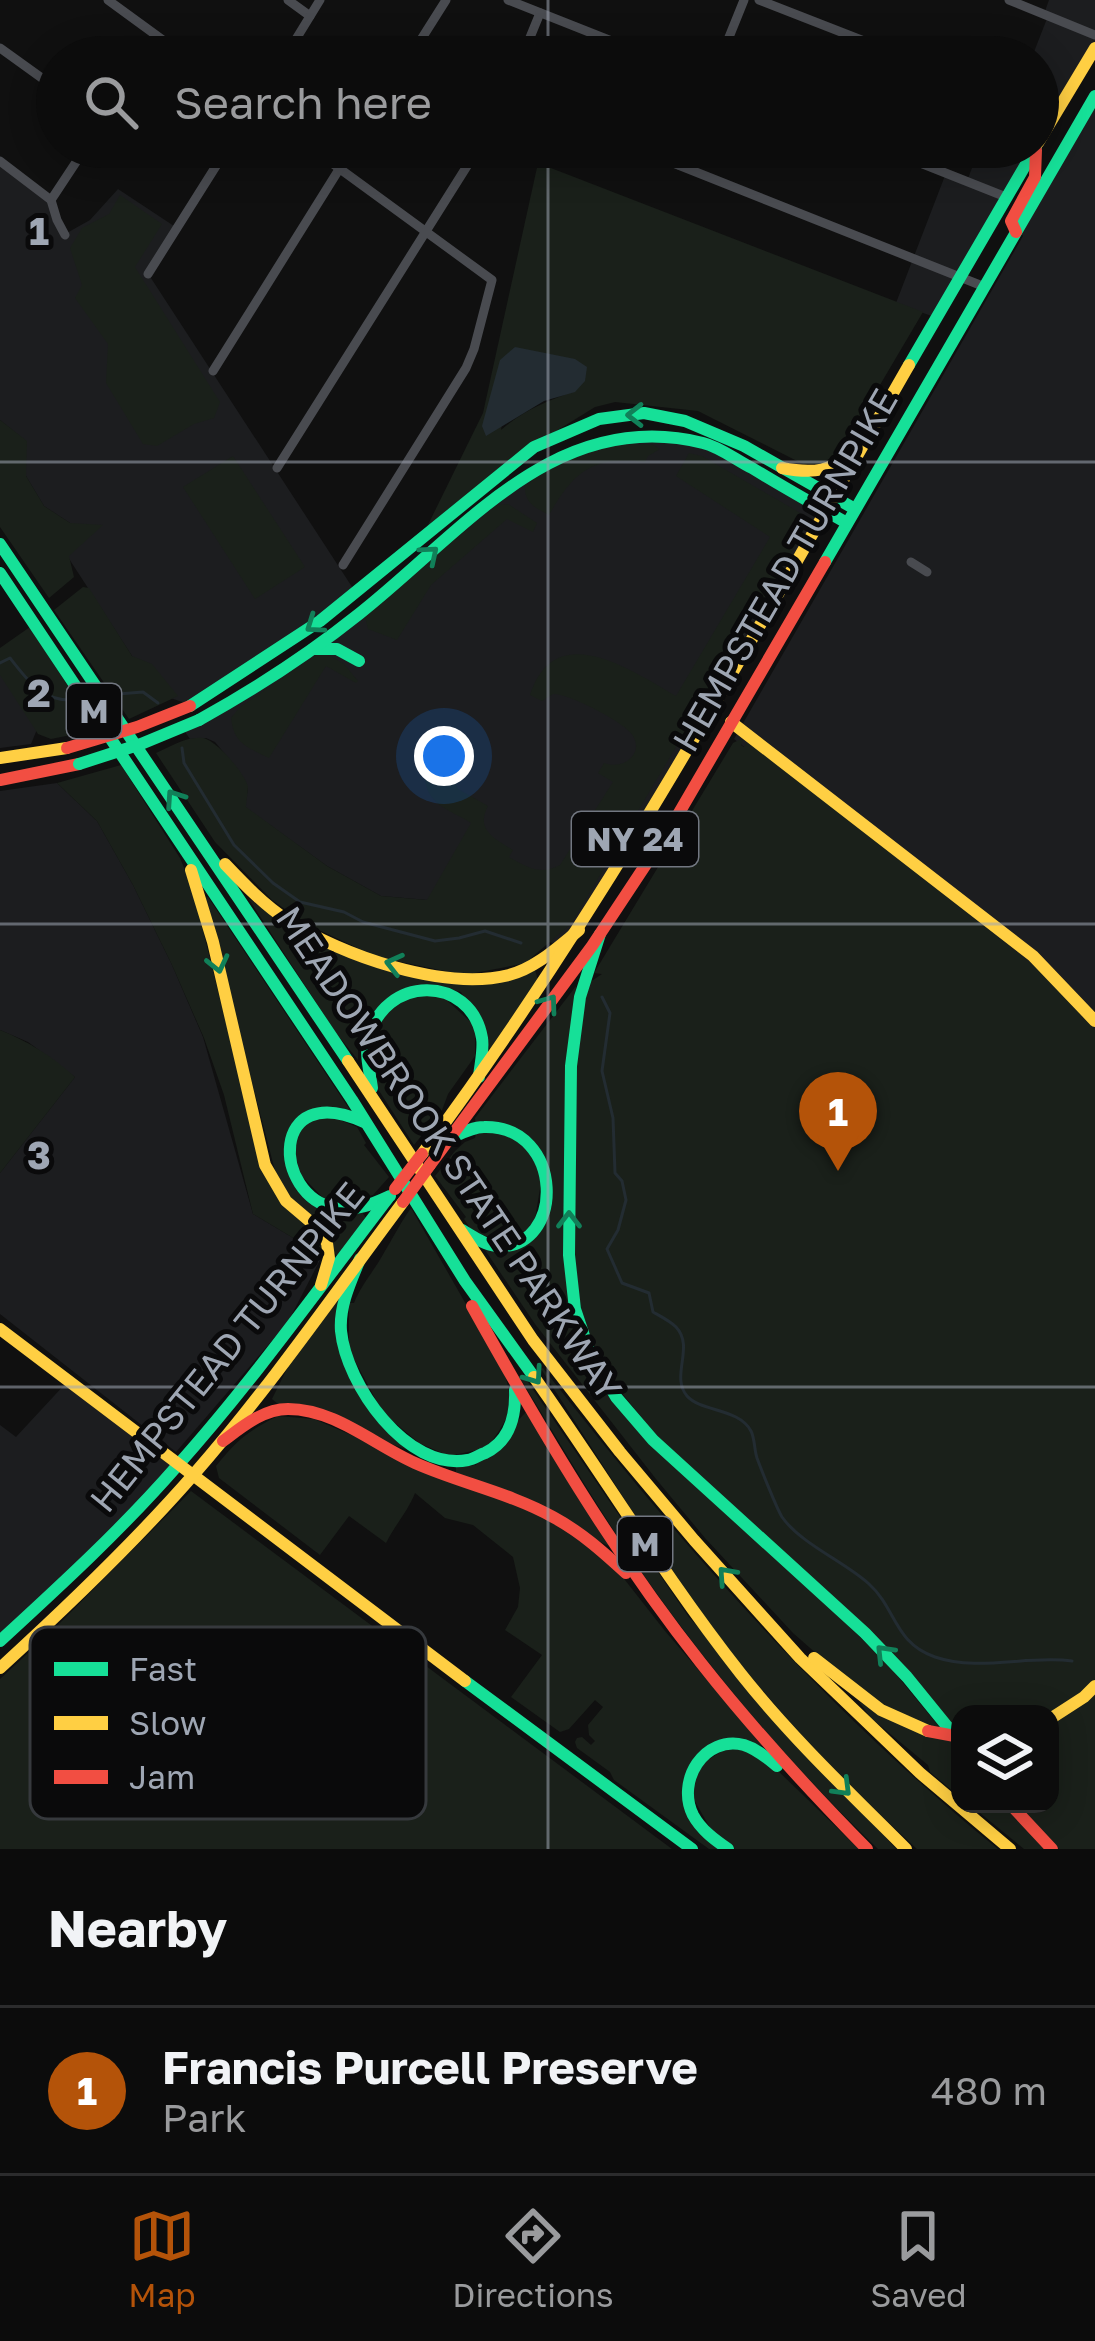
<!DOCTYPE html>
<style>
body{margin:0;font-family:"Golos Text",sans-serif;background:#1a1a1a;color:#f1f3f6}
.controls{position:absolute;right:36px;bottom:36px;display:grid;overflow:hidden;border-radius:24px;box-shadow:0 6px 30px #0003}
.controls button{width:108px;height:108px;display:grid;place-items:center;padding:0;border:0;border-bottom:3px solid #2c2c2d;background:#0c0c0c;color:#f1f3f6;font:60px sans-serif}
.you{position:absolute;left:444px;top:756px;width:42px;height:42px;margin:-30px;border:9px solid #fff;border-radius:50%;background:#1a73e8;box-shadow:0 0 0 18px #1a73e833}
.badge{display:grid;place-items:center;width:78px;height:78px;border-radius:50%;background:#b45309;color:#fff;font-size:39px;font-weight:700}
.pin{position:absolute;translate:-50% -99px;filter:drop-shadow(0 3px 6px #0008)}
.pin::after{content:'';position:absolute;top:63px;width:42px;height:36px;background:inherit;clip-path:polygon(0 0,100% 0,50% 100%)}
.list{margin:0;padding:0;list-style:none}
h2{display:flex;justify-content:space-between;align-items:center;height:156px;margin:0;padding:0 48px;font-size:51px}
h2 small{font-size:39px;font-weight:400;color:#9a9b9d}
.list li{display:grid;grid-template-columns:78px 1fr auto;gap:36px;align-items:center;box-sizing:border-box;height:168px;padding:0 48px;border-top:3px solid #2c2c2d}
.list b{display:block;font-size:45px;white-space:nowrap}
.list p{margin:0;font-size:39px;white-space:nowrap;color:#9a9b9d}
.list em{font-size:39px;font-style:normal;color:#9a9b9d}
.icon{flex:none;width:66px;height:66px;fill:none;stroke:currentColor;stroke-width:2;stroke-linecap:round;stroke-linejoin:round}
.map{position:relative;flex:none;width:1095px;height:1849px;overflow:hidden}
.search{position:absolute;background:#0c0c0c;box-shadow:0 6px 30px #0003;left:36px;right:36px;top:36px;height:132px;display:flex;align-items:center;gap:30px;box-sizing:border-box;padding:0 42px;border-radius:66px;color:#9a9b9d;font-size:45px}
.sheet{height:324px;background:#0c0c0c}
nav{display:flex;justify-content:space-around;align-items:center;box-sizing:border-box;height:168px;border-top:3px solid #2c2c2d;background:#0c0c0c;font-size:33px;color:#9a9b9d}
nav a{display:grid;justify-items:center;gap:6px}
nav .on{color:#b45309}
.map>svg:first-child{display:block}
.built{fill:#1c1d1f}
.green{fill:#1a201a;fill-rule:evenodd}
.water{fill:#232c32}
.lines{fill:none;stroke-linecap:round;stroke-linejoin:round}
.stream{stroke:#232c32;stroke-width:3}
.street{stroke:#494b50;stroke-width:9}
.fast{stroke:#16e098;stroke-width:12}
.slow{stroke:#ffcf43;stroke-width:12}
.jam{stroke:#f24e42;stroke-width:12}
.fast-bridge{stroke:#16e098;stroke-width:12}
.jam-bridge{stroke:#f24e42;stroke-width:12}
.oneway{stroke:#118059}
.grid{fill:none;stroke:#9ea6b3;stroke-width:3;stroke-opacity:0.55}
.labels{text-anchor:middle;stroke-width:10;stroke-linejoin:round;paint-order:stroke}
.shield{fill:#0a0a0b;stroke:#727781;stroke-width:3}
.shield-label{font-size:33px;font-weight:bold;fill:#9ea6b3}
.street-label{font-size:36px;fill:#9ea6b3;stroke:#0a0a0b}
.key{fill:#0a0a0b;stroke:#36393d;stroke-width:3}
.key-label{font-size:33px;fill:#9ea6b3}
.grid-label{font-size:39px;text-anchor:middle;font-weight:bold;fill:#9ea6b3;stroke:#0a0a0b;stroke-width:10;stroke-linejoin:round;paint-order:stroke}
</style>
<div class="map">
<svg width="1095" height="1849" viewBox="0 0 1095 1849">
<rect width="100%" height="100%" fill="#101010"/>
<g class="built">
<path d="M1049 0H1095V48L1038 143V77L1042 64 1038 61V57H1032L1048 16 1044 14Z"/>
<path d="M1095 100V1040L1039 978 734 739 1023 236 1019 231Z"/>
<path d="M980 147H1036L937 318 896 303 946 173 967 181Z"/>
<path d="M0 161 51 200 65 234 90 220 118 189 177 228 149 275 356 593 188 704 156 693 64 551 70 523 44 506 26 476V441L0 420Z"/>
<path d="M636 436 705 445 828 514 583 918 558 945 427 900 381 896 327 866 245 807 248 788 238 770 215 742 206 738 190 739 183 729 296 661 542 466Z"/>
<path d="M0 658 42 717 31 744 0 748Z"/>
<path d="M57 783 97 821 133 885 172 965 203 1037 253 1214 300 1242 320 1260 288 1322 176 1452 0 1314V1173L75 1077 28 1042 0 1030V791Z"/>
<path d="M67 1382 178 1465 0 1640V1425L16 1437Z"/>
</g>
<g class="green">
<path d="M538 163 923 312 841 451 821 464H803L698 411 615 402 595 407 540 441 423 535 483 413ZM515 347 575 391C547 401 524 410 501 430Z"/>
<path d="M120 195 162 224 135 267 220 402 214 418 194 424 157 446 143 444 106 383 108 344 75 298 82 285 70 248 82 228 109 214Z"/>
<path d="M0 420 27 441 26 476 44 506 70 523 103 525 69 556 74 577 49 598 0 527Z"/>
<path d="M627 444 653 445 660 449 648 456 645 462C592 456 574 471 549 515 536 508 524 503 525 486 559 459 585 450 627 444Z"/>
<path d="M689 453 702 456 802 514 807 521 800 538 571 924 531 958 532 962 464 975 377 957 306 924 272 900 215 842 156 753C170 747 187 736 203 738 216 740 245 773 248 787 248 789 246 806 246 807L327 866 381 896 427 900 471 823C461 816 446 811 436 802 414 781 428 746 456 741L460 751 473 754 457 762 453 779 458 789 488 806C475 830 495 839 513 850L509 857C527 867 540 876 560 865L613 782 598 773 604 763C625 771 647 751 630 732 619 720 568 693 553 694L542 701 530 695C555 617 631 670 676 696L770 537 676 476Z"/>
<path d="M233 456 305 567 255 599 183 487Z"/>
<path d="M508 504 537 523 533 532 507 519 431 585 397 640 368 629 364 613 497 505Z"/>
<path d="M83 587 89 588 132 656 152 664 178 696 129 719 54 610Z"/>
<path d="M30 627 96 730 51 739 38 734 0 675V648Z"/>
<path d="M322 651 344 664 358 681 356 683 326 666 269 758C247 747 234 744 231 718L240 707Z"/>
<path d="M741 739H743L741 745 744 747 748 741 1037 968 1095 1030V1682L1050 1715 960 1714V1732L660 1440 616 1386 585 1329 574 1267 577 1030 590 982 602 974 594 973 733 743Z"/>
<path d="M121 765 180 858 192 887 263 1170 317 1234 324 1247 320 1260 300 1242 253 1214 224 1095 204 1038 172 965 133 885 97 821 57 783Z"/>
<path d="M208 897 350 1110 338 1108 290 1131 300 1192 362 1212 366 1218 337 1256 279 1186 204 898Z"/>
<path d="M248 898 274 916 439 980 535 970 538 980 490 1049 461 992 438 986H419L366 1023 358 1045V1060L336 1033Z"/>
<path d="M576 986 565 1239 594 1373 890 1667 941 1729 900 1716 834 1669 793 1633 705 1538 656 1479 535 1324 483 1247 498 1253 552 1207 532 1139 476 1126 475 1118Z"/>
<path d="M440 994 475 1026V1056L448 1094 442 1110 414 1145 376 1086 371 1033 398 1000Z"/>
<path d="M0 1030C29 1042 52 1056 75 1077L0 1173Z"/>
<path d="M328 1115 357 1127 366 1143 364 1145 389 1177 373 1195 329 1204 294 1168 297 1132 311 1120Z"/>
<path d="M492 1131 524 1143 543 1170 534 1225 505 1243 472 1231 464 1219 466 1217 435 1176 455 1151 465 1142 475 1138 476 1134Z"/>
<path d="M411 1208 503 1369C516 1408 510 1416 487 1448L449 1456 419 1443 383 1413 349 1350V1303H354C362 1283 375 1270 385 1251 394 1236 401 1222 411 1208Z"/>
<path d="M341 1295V1359L411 1451 278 1404 272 1399 289 1365Z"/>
<path d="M543 1368C679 1543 825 1709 998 1849H917C844 1782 775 1711 716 1632 652 1548 599 1457 541 1369Z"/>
<path d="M523 1375 688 1616 896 1849H878C788 1763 709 1669 638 1567 596 1506 559 1441 520 1378Z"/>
<path d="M526 1412 613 1548 456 1472V1467L476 1465Z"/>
<path d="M278 1416 314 1419 557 1523 614 1566 665 1631 764 1746 724 1740 682 1787 720 1849H709L614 1780 610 1772 577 1748 575 1742 577 1738 582 1737 591 1745 595 1741 589 1735 588 1725 603 1707 595 1700 569 1729 560 1732 511 1697 542 1655 505 1630 518 1607 520 1588 513 1557 473 1525 445 1518 415 1493C408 1511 395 1525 386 1543L349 1516 320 1555 219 1478 216 1466C236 1441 249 1430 278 1416Z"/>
<path d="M191 1491 672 1849H0V1679L55 1628Z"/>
<path d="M1095 1694V1849H1059L1016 1804H1050V1726Z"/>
<path d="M859 1702 953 1742 960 1751V1797L930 1772 928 1765 871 1718Z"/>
<path d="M743 1749 775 1768 859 1849H735L713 1833 693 1798 695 1777 706 1761 724 1750Z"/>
<path d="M969 1804H1003L1045 1849H1024Z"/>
</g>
<path class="water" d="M515 347 575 359 587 367 585 381 575 392 544 401 486 436 482 426 500 360Z"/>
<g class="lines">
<g class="stream">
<path d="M0 663 10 658C27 680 42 701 72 700"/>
<path d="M118 694 143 692 158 703"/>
<path d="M182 748 184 763 234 845 273 883 300 902 344 912 363 922 435 941 459 938 485 931 521 943"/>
<path d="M602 997 610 1013 602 1071 613 1118 615 1173 622 1181 626 1200 618 1230 607 1249 622 1283 649 1293 653 1312C660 1316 670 1321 676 1327 695 1347 670 1376 687 1396 701 1412 739 1408 751 1431 755 1439 754 1449 757 1458 761 1469 777 1509 782 1517 801 1544 845 1562 869 1584 896 1608 894 1643 935 1657 979 1672 1027 1655 1072 1661"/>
</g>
<g class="street">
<path d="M108 0 186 57"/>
<path d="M288 0 310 16"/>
<path d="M508 0 652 57"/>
<path d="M759 0 905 57"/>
<path d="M1009 0 1095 35"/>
<path d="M0 48 57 89"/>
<path d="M285 57 320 0"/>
<path d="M410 57 446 0"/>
<path d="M522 57 540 13"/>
<path d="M721 57 744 0"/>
<path d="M1038 109 1055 115"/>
<path d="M310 147 492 280 474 349 466 368 343 565"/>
<path d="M633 147 985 287"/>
<path d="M880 147 1006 197"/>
<path d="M0 161 51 200 57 220 65 235"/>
<path d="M679 165 686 147"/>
<path d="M51 200 86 147"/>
<path d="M148 274 228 147"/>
<path d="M213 371 353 147"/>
<path d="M277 468 479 147"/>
<path d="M911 562 927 572"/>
</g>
<g class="fast">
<path d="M909 365 1036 147"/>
<path d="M0 544 348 1061"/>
<path d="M825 562 1095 96"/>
<path d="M0 573 352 1100 465 1281 534 1377"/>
<path d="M313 649H337L359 661"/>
<path d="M190 706 320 621 534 447 599 419 644 413 685 421 744 446 855 509"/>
<path d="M199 720C255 689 309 654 359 614 462 533 556 406 703 443 720 447 736 460 752 468 783 487 815 505 847 523"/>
<path d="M600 934 580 997 571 1066 569 1255 575 1309 589 1351 616 1397 653 1440 865 1633 907 1677 959 1741"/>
<path d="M372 1088C370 1073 365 1055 368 1040 383 974 471 974 482 1038 484 1050 480 1065 479 1077"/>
<path d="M364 1122C269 1079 272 1196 335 1208 354 1212 373 1204 390 1196"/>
<path d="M449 1139C460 1134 472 1127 484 1127 565 1125 566 1251 496 1246 484 1245 472 1236 462 1230"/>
<path d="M360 1259C351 1281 339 1306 341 1331 346 1384 407 1472 468 1460 474 1459 479 1455 485 1453 510 1441 516 1416 515 1390"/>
<path d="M0 1641C61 1585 122 1529 177 1466 253 1381 319 1288 388 1198"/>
<path d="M465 1681 692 1849"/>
<path d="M728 1849C715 1840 701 1830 693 1815 676 1781 704 1735 744 1745 757 1749 767 1758 777 1766"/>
</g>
<g class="slow">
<path d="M1038 143 1095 48"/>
<path d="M782 468C813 474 832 472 856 450"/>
<path d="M731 722 1033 956 1095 1021"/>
<path d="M0 758 67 748"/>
<path d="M225 864C244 884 264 905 287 920 342 956 444 991 509 975 536 968 558 947 579 930"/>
<path d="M191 870 213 942 265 1165 286 1201 319 1229 327 1243 329 1258 321 1285"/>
<path d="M348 1061 533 1340 620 1452 694 1540 800 1658 920 1773 1010 1849"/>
<path d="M422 1154C607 906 755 633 909 365"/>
<path d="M0 1329 465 1681"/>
<path d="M534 1377C604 1476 666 1579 741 1674 791 1737 849 1792 906 1849"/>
<path d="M814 1658 881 1710 928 1731"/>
<path d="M0 1668C68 1606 135 1542 195 1473 270 1387 335 1293 403 1202"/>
<path d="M1050 1719 1084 1697 1095 1686"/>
</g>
<g class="jam">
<path d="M1016 232 1011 221 1035 177 1036 150"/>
<path d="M0 780 79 764"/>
<path d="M430 1165 592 946 672 825 825 562"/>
<path d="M472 1306C541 1430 613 1552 701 1663 753 1729 809 1790 867 1849"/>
<path d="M223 1441C242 1427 263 1409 288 1409 335 1409 374 1445 415 1463 460 1483 510 1493 553 1517 581 1532 603 1552 626 1573"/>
<path d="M1010 1804 1052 1849"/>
</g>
<path class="fast-bridge" d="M79 764 141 744 199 720"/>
<g class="jam-bridge">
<path d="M67 748 137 727 190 706"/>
<path d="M395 1189 422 1154"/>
<path d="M403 1202 430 1165"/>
<path d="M928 1731 960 1737"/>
</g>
</g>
<defs><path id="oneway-chevron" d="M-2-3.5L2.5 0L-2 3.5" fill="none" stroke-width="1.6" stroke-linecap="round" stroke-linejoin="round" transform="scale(3)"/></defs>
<g class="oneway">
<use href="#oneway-chevron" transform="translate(635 415) rotate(180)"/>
<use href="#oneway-chevron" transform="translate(430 554) rotate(-40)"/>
<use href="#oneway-chevron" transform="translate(314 625) rotate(145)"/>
<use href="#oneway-chevron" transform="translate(174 798) rotate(-124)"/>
<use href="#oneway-chevron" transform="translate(218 964) rotate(77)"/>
<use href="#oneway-chevron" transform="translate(394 964) rotate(-166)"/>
<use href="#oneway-chevron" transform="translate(549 1003) rotate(-54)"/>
<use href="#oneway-chevron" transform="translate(569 1220) rotate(-90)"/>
<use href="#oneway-chevron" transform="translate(534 1376) rotate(55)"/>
<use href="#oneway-chevron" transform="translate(726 1575) rotate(-132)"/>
<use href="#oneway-chevron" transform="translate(884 1653) rotate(-134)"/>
<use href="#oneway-chevron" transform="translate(843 1788) rotate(45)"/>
</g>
<path class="grid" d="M548 0V57M548 147V1849M0 462H1095M0 924H1095M0 1387H1095"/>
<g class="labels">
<g class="shield">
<rect x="67" y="684" width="54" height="54" rx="9"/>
<rect x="572" y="812" width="126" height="54" rx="9"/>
<rect x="618" y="1517" width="54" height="54" rx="9"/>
</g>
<g class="shield-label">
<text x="94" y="723">M</text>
<text x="635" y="851">NY 24</text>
<text x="645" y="1556">M</text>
</g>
<g class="street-label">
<text transform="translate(785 570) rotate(-60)" y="13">HEMPSTEAD TURNPIKE</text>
<text transform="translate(449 1153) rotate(56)" y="13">MEADOWBROOK STATE PARKWAY</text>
<text transform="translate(227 1347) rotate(-51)" y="13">HEMPSTEAD TURNPIKE</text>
</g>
</g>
<rect x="30" y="1627" width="396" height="192" rx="18" class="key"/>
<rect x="54" y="1662" width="54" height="14" fill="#16e098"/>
<rect x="54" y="1716" width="54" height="14" fill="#ffcf43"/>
<rect x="54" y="1770" width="54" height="14" fill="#f24e42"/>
<g class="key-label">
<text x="129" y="1681">Fast</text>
<text x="129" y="1735">Slow</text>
<text x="129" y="1789">Jam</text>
</g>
<g class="grid-label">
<text x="39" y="245">1</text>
<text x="39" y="707">2</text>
<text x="39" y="1169">3</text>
</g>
</svg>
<div class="controls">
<button><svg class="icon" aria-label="layers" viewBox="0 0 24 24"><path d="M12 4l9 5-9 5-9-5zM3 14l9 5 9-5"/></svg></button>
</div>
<div class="you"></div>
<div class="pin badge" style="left:838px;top:1171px">1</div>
<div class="search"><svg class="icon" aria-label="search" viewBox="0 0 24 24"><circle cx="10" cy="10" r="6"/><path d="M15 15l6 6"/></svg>Search here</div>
</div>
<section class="sheet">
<h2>Nearby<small></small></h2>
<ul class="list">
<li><span class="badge">1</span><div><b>Francis Purcell Preserve</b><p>Park</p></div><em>480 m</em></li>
</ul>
</section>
<nav>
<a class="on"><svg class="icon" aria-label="map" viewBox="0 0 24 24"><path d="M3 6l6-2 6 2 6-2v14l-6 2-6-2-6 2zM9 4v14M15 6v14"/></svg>Map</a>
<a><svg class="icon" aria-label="directions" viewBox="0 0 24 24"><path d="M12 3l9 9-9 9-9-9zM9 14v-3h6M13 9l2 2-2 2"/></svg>Directions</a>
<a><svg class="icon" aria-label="saved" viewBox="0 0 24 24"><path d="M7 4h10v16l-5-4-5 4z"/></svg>Saved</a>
</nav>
